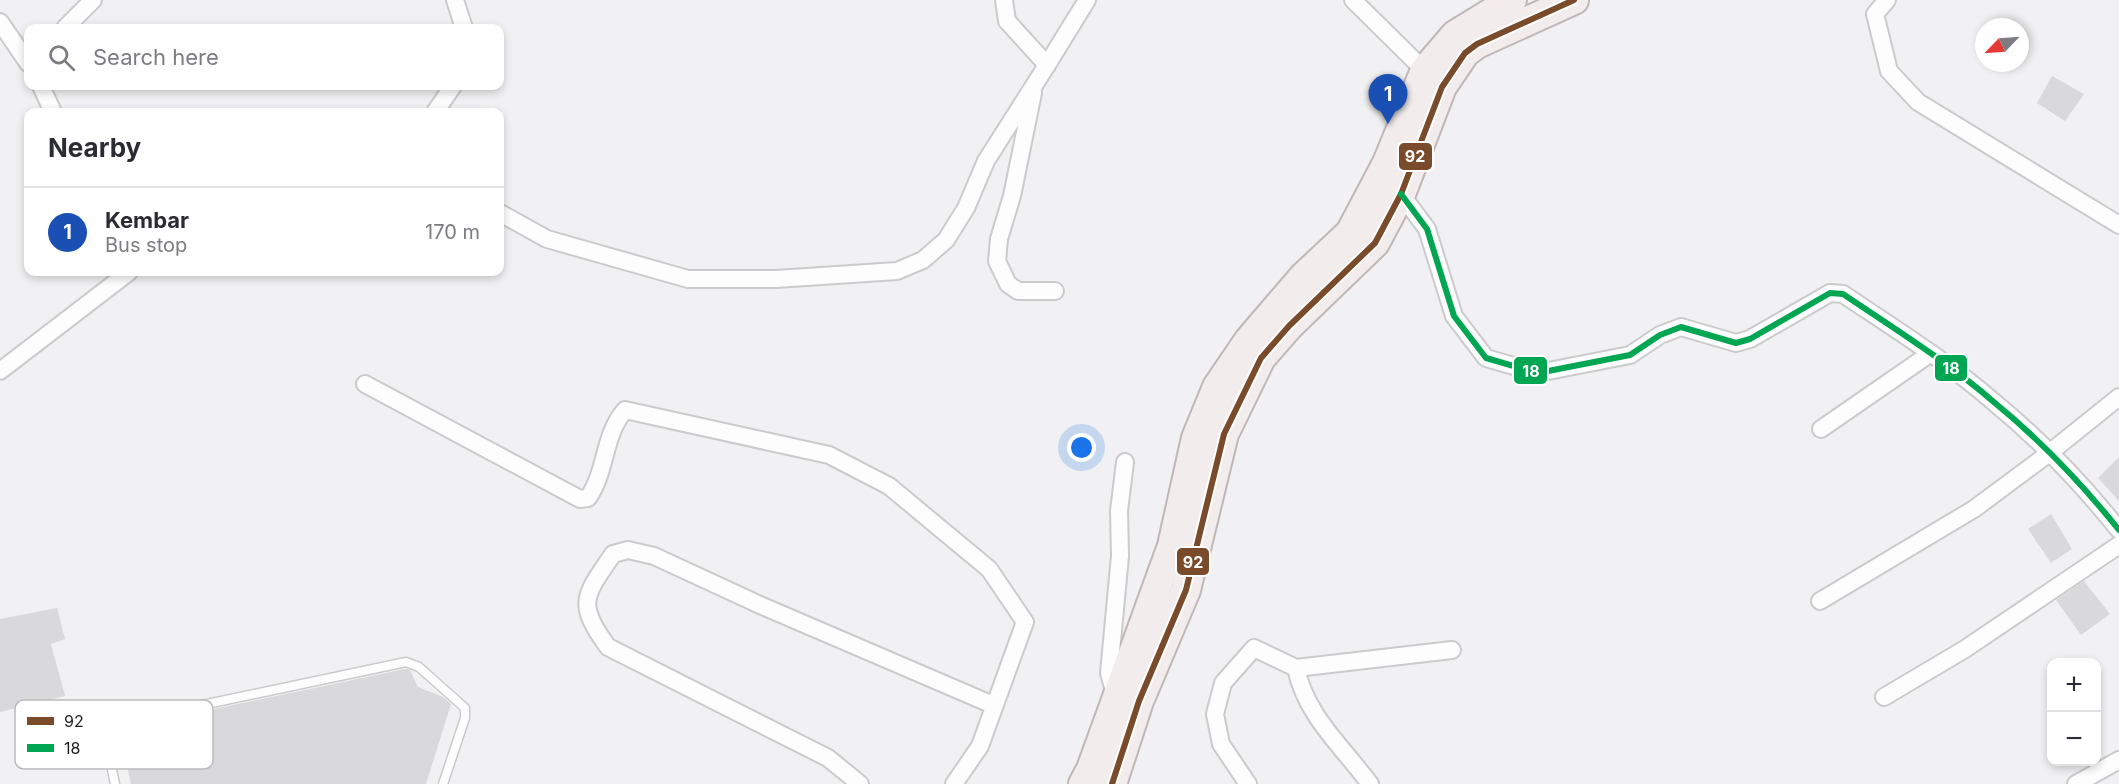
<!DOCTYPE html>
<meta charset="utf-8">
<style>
body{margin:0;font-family:Inter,sans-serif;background:#f2f2f3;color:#2b2b33}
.controls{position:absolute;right:18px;bottom:18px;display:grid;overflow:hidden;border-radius:12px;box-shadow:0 3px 9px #0003}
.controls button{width:54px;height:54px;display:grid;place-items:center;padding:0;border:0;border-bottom:2px solid #e1e1e2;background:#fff;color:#2b2b33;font:30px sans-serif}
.compass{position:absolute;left:1975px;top:18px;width:54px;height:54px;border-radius:50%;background:#fff;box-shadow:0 3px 9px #0003;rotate:245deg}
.you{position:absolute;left:1082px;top:448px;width:21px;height:21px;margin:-15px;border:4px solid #fff;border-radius:50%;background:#1a73e8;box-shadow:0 0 0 9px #1a73e833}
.badge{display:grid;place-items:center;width:39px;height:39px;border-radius:50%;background:#7c3aed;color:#fff;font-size:20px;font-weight:700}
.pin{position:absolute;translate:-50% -50px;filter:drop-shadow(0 2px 3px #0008)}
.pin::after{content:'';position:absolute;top:32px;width:21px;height:18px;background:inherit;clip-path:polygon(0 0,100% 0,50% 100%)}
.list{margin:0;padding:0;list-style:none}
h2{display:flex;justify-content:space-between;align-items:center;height:78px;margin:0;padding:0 24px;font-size:26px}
h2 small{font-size:20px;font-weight:400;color:#7c7c81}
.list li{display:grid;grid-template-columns:39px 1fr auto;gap:18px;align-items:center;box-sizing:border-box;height:90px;padding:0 24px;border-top:2px solid #e1e1e2}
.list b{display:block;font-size:22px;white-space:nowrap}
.list p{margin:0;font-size:20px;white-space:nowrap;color:#7c7c81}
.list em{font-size:20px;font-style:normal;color:#7c7c81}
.icon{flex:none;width:33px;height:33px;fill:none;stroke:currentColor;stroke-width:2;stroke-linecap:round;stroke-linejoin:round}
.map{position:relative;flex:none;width:2119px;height:784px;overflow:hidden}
.search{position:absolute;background:#fff;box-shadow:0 3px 9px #0003;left:24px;top:24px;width:480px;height:66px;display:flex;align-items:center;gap:15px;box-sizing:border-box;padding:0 21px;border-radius:12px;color:#7c7c81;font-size:22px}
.panel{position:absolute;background:#fff;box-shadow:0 3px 9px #0003;left:24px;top:108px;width:480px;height:168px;border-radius:12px}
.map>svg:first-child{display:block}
.building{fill:#d9d8da}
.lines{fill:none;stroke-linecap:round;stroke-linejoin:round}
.service-casing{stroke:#cccbcc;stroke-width:11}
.minor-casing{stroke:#cccbcc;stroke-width:20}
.trunk-casing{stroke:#c0b7b7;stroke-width:32}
.service{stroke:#fdfdfd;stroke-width:8}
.minor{stroke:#fdfdfd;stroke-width:16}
.trunk{stroke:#f2ecec;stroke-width:28}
.bus-1-casing{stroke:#fff;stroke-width:10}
.bus-2-casing{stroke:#fff;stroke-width:10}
.bus-1{stroke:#7a4b2a;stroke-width:6}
.bus-2{stroke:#00a651;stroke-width:6}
.key{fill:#fff;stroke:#bcbbbc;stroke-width:1.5}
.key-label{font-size:16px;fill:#1e1d1e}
.line-badge{stroke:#fff;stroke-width:2}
.badge-label{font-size:16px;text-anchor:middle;font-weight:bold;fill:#fff}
</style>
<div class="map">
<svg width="2119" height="784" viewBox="0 0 2119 784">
<rect width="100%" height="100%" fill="#f1f0f2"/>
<g class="building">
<path d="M2052 76 2084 94 2065 121 2037 103Z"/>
<path d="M2119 457V501L2098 478Z"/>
<path d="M2051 514 2072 549 2051 563 2028 529Z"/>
<path d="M2084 581 2110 614 2081 635 2056 600Z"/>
<path d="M57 608 65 639 51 644 65 696 0 712V619Z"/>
<path d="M405 669 410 670 418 687 443 697 451 704 426 784H131L119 729Z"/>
</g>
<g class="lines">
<g class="service-casing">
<path id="service" d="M115 784 105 736 112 724 406 662 419 667 465 708V718L443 784"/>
</g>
<g class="minor-casing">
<g id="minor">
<path d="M455 0 464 28"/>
<path d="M1004 0 1007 21 1047 65 1087 0"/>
<path d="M1353 0 1429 75"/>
<path d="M1887 0 1875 14 1889 71 1918 102 2119 225"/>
<path d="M0 22 28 63"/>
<path d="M65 28 93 0"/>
<path d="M41 86 53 112"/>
<path d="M1033 93 1012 196 999 239 997 261 1008 284 1018 291H1055"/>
<path d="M435 112 453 86"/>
<path d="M1401 194 1427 229 1454 316 1486 358 1538 373 1630 355 1660 335 1681 327 1736 343 1750 339 1830 293 1843 294C1895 329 1948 362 1995 403 2040 440 2083 485 2119 530"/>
<path d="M500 213 547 239 688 279H776L897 271 923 260 946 240 966 208 986 161 1047 65"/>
<path d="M0 371 129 272"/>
<path d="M365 384 580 499 588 498C607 471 603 435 625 410L829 455 889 486 989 569 1025 622 980 746 954 784"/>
<path d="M1821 429 1931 353"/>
<path d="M1820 601 1974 509 2048 454 2119 397"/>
<path d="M1296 668C1306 716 1342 746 1370 784"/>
<path d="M1884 697 1965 649 2119 545"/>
<path d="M1116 698 1109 673 1120 556 1119 511 1125 462"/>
<path d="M860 784 828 758 608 647C575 602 585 596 613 554L628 550 654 556 760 605 993 705"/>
<path d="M1248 784 1221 744 1215 714 1223 683 1254 648 1296 668 1452 650"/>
<path d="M2076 784 2119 760"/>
</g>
</g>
<g class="trunk-casing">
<g id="trunk">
<path d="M1083 784 1091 769 1172 546 1196 438 1217 387 1249 340 1303 277 1350 233 1387 163 1425 70 1455 35 1512 0"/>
<path d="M1112 784 1139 701 1186 590 1224 434 1261 358 1289 326 1375 243 1401 194 1442 87 1465 53 1477 44 1574 0"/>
</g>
</g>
<use href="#service" class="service"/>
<use href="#minor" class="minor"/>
<use href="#trunk" class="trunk"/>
<g class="bus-1-casing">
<path id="bus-1" d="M1112 784 1139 701 1186 590 1224 434 1261 358 1289 326 1375 243 1401 194 1442 87 1465 53 1477 44 1574 0"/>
</g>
<g class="bus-2-casing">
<path id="bus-2" d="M1401 194 1427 229 1454 316 1486 358 1538 373 1630 355 1660 335 1681 327 1736 343 1750 339 1830 293 1843 294C1895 329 1948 362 1995 403 2040 440 2083 485 2119 530"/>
</g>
<use href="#bus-1" class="bus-1"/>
<use href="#bus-2" class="bus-2"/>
</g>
<rect x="15" y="700" width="198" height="69" rx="9" class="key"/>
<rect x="27" y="717" width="27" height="8" fill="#7a4b2a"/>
<rect x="27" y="744" width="27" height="8" fill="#00a651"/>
<g class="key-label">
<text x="64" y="727">92</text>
<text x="64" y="754">18</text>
</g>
<g class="line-badge">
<rect x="1398" y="142" width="35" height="29" rx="6" fill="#7a4b2a"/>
<rect x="1934" y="354" width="34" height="28" rx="6" fill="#00a651"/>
<rect x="1513" y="356" width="35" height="29" rx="6" fill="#00a651"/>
<rect x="1176" y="547" width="34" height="29" rx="6" fill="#7a4b2a"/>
</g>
<g class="badge-label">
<text x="1415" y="162">92</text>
<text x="1951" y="374">18</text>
<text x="1531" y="377">18</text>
<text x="1193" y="568">92</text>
</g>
</svg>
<div class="controls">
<button>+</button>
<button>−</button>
</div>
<svg class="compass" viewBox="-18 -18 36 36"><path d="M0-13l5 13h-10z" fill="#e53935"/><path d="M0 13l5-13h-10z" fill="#7c7c81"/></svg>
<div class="you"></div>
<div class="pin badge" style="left:1388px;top:124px;background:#1a4fb4">1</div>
<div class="search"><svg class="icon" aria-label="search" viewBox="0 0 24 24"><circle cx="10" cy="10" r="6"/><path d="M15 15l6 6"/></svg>Search here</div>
<section class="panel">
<h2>Nearby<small></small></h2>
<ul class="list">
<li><span class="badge" style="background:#1a4fb4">1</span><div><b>Kembar</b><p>Bus stop</p></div><em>170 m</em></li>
</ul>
</section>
</div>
